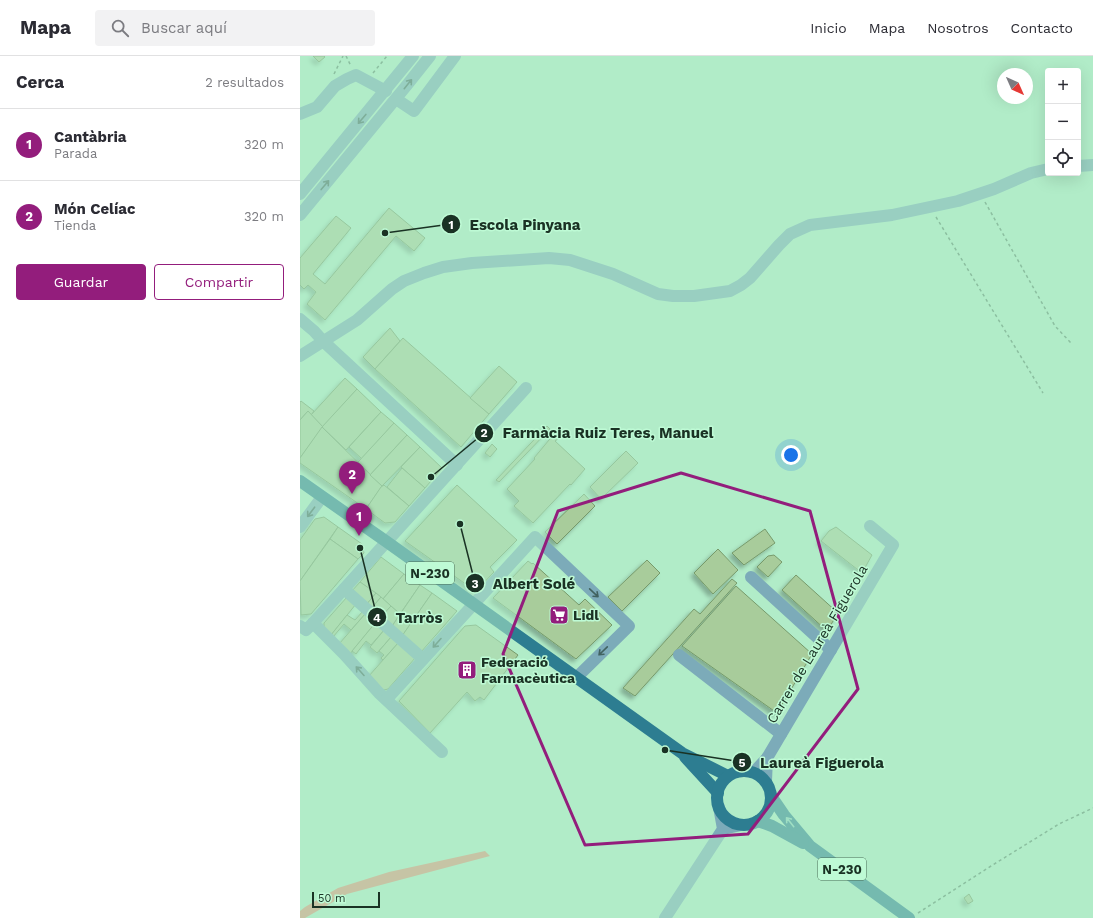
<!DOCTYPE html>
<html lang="es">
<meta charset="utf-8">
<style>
body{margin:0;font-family:"Work Sans",sans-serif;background:#f2f2f3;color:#2b2b33}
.controls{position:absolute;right:12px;top:12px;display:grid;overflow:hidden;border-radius:4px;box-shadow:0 4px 16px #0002}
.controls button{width:36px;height:36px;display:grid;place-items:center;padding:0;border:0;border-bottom:1px solid #e1e1e2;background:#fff;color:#2b2b33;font:20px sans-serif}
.compass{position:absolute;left:697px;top:12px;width:36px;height:36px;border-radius:50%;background:#fff;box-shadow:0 4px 16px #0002;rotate:135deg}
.scale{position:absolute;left:12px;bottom:10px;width:68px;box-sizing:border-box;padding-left:4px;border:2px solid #1a3224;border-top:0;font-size:11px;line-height:14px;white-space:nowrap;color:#1a3224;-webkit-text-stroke:3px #befad5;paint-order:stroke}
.you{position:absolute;left:491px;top:399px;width:14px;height:14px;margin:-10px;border:3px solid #fff;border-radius:50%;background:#1a73e8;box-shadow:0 0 0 6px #1a73e833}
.badge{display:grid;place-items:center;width:26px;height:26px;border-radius:50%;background:#931d7c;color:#fff;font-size:13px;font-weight:700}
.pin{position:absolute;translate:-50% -33px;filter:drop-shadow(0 1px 2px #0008)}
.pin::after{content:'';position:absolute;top:21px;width:14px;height:12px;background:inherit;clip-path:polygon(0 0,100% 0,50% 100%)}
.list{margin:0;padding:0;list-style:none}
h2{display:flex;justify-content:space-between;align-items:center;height:52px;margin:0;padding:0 16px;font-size:17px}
h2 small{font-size:13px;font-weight:400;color:#7c7c81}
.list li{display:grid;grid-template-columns:26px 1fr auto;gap:12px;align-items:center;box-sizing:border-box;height:72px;padding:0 16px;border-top:1px solid #e1e1e2}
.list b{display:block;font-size:15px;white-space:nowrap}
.list p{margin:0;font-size:13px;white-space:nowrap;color:#7c7c81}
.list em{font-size:13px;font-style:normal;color:#7c7c81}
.actions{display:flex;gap:8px;padding:12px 16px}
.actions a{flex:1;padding:9px 0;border:1px solid #931d7c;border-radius:4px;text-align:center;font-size:14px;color:#931d7c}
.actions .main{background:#931d7c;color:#fff}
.icon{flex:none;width:22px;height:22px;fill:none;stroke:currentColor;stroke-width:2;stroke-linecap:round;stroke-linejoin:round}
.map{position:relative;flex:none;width:793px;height:862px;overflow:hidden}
header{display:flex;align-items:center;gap:24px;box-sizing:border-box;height:56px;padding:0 20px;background:#fff;border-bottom:1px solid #e1e1e2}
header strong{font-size:19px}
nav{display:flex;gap:22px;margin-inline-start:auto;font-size:14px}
.search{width:280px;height:36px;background:#f2f2f3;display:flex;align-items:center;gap:10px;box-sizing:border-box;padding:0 14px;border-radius:4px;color:#7c7c81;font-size:15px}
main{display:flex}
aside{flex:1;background:#fff}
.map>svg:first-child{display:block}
.green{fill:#e1937b}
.building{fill:#a8cc9b;stroke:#779a6b;filter:url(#shadow)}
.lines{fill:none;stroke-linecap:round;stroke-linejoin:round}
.path{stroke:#5f876f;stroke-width:1.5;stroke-dasharray:3 3;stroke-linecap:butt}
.minor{stroke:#7cabb9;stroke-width:12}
.major{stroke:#2d7d91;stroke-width:12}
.oneway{stroke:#416260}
.oneway2{stroke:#8bcebd}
.marked{fill:none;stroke:#931d7c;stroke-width:3;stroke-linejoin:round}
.labels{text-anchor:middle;stroke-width:3;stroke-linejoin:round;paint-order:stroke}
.shield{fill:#befad5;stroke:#4b6e59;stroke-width:1}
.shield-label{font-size:13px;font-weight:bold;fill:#1a3224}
.poi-label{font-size:14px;font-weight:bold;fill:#1a3224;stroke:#befad5;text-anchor:start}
.street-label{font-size:14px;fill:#1a3224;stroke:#befad5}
.leader{fill:none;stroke:#1a3224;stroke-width:1.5}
.callout-dot{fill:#1a3224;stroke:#befad5;stroke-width:1.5}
.mark-label{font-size:12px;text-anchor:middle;font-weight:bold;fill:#fff}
.callout-label{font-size:15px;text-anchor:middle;font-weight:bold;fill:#1a3224;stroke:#befad5;stroke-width:3;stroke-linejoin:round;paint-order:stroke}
</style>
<header>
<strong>Mapa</strong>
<div class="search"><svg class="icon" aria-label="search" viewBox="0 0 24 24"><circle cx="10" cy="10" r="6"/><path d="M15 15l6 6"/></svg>Buscar aquí</div>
<nav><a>Inicio</a><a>Mapa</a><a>Nosotros</a><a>Contacto</a></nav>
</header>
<main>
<aside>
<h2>Cerca<small>2 resultados</small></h2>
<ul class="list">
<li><span class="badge">1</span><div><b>Cantàbria</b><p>Parada</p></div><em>320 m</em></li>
<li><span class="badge">2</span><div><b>Món Celíac</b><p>Tienda</p></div><em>320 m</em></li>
</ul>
<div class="actions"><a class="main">Guardar</a><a>Compartir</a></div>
</aside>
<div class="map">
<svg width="793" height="862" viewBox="0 0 793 862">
<defs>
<filter id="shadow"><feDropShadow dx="-3.5" dy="3.5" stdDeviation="2" flood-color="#0004"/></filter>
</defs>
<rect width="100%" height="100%" fill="#b1ecc8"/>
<path class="green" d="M185 795 190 800 47 838 5 862H0V855L5 851 38 832 89 816Z"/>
<g class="building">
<path d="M13 0H24L25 1 19 6Z"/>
<path d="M89 152 125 182 114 195 96 180 25 264 7 248 16 236 8 229 4 233 0 229V202L36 160 51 172 13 218 25 228Z"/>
<path d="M90 272 100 285 75 313 63 301Z"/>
<path d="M103 282 189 358 161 391 75 313Z"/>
<path d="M199 310 217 326 189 358 170 342Z"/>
<path d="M45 322 57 333 23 371 11 359Z"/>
<path d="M57 333 81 356 46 394 22 371Z"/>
<path d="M1 345 14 355 11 359 8 355 0 364V346Z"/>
<path d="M8 355 23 371 0 402V364Z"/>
<path d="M81 356 94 367 62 403 49 391Z"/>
<path d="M94 367 107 379 70 419 58 406Z"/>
<path d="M247 370 250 373 199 426 196 424Z"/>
<path d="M22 371 82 430 66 453 0 407V402Z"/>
<path d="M254 378 258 383 255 385 285 413 271 429 270 428 233 467 214 450 219 445 207 433 235 403 234 402Z"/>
<path d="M107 379 120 391 82 430 70 419Z"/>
<path d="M192 388 197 393 190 401 185 397Z"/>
<path d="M120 391 142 412 125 432 101 411Z"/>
<path d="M326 395 338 407 301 443 290 431Z"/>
<path d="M102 412 125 432 109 450 87 431Z"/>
<path d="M84 429 109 450 95 466 85 467 66 453 81 431Z"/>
<path d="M157 429 217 484 190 511 194 516 177 534H174L105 485Z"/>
<path d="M284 438 295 450 257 488 245 476Z"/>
<path d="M24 461 38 471 0 525V484L15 463Z"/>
<path d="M38 471 62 488 64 497 58 503 30 483Z"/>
<path d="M536 471 572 499 562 517 521 485 529 475Z"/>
<path d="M465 473 475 487 444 509 432 497Z"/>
<path d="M30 483 58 503 11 558 1 559 0 525Z"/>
<path d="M418 493 438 514 413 538 394 517Z"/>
<path d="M474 499 482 506 468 521 457 511 468 500Z"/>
<path d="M81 501 104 518 83 543 60 526Z"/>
<path d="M347 504 360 517 322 555 308 541Z"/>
<path d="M228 505 232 508 233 507 279 549 285 543 312 569 276 603 193 542Z"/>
<path d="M104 518 120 529 100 558 83 543Z"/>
<path d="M496 519 538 557 527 575 482 534Z"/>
<path d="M432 523 437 527 335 640 323 632 394 553 400 558Z"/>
<path d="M60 526 76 537 66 549 51 536Z"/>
<path d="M120 529 132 537 102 580 92 570Z"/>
<path d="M436 530 512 598 477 657 382 590Z"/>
<path d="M76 537 81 541 71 553 66 549Z"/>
<path d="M132 537 157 555 121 596 102 580Z"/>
<path d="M47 541 56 548 31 579 24 572V567Z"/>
<path d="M81 541 91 550 81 561 71 553Z"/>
<path d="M91 550 100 558 92 570 81 561Z"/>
<path d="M63 555 66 557 51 574 44 568 33 581 31 579 47 559 55 564Z"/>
<path d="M66 557 76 566 49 599 39 588Z"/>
<path d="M76 566 85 573 71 589 66 585 56 598 52 595Z"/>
<path d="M176 569 218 599 184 644 180 641 175 645 167 636 130 677 99 645 165 570Z"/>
<path d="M85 573 92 580 77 597 70 591Z"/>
<path d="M92 580 99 586 83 604 81 602 84 599 79 595Z"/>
<path d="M99 586 116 601 88 633 80 635 68 621Z"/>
<path d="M669 838 673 845 668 848 664 842Z"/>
</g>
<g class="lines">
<g class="path">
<path d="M46 0 51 10"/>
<path d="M73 17 87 0"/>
<path d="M34 18 43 0"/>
<path d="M685 146 755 270 771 287"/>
<path d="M636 161 743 337"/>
<path d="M618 857 691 810 759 768 793 752"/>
</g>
<g class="minor">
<path d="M96 43 114 55 155 0"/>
<path d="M0 58 17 51 35 30 47 23 56 19 86 35"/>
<path d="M778 110 793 109"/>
<path d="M0 138 113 0"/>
<path d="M0 159 107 29 130 0"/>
<path d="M0 263 14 275 23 285 157 409"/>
<path d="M0 300 57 264 92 233 104 225 124 217 143 211 172 207 249 202 270 204 313 218 358 238 373 240H394L430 235 441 229 450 222 479 189 490 178 510 169 592 159 658 145 694 133 731 117 748 113"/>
<path d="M0 471 22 441"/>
<path d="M451 521 531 594"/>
<path d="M44 533 123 603"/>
<path d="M13 567 44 598 79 637 142 696"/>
<path d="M0 570 6 574 13 567 226 332"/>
<path d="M379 599 481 678"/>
<path d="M87 643 235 481 329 570 277 621"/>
<path d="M454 716 467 702 593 489 570 470"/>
<path d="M466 725 467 702"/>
<path d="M423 773 441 769"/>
<path d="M365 862 423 773 419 751"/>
</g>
<g class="major">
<path d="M0 425 87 486 382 697 428 720"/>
<path d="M385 701 418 737"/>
<circle cx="444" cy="742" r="27"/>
<path d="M471 740 484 759 510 790 609 862"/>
<path d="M458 765 472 770 503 787"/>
</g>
</g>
<defs><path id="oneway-shaft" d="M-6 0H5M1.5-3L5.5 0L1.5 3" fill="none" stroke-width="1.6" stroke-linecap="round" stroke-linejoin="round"/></defs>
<g class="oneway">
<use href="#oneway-shaft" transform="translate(108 28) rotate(-51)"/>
<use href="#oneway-shaft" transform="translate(62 63) rotate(130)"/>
<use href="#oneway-shaft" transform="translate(25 129) rotate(-50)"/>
<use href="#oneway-shaft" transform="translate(11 456) rotate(127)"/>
<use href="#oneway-shaft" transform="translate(294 537) rotate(43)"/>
<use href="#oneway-shaft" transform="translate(137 587) rotate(132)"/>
<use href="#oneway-shaft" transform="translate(303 595) rotate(136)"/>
<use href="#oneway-shaft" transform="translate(60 615) rotate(-132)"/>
</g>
<use class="oneway2" href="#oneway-shaft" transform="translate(490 766) rotate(-129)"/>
<path d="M0 0H793V862H0ZM381 417 510 455 558 633 448 778 285 789 203 598 258 455Z" fill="#b1ecc8" fill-opacity=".55" fill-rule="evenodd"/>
<path class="marked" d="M381 417 510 455 558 633 448 778 285 789 203 598 258 455Z"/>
<defs>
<g id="supermarket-square" transform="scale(1)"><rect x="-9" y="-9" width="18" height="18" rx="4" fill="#931d7c" stroke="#befad5"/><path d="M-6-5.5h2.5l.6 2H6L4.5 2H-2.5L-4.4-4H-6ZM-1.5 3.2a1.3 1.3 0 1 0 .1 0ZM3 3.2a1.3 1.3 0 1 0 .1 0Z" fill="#fff"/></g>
<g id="building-square" transform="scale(1)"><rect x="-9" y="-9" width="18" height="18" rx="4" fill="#931d7c" stroke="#befad5"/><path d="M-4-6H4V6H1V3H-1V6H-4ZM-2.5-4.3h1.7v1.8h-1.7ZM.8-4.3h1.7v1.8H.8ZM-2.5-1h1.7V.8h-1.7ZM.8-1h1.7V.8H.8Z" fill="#fff"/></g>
</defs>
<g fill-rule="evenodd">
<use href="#supermarket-square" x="259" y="559"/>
<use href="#building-square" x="167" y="614"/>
</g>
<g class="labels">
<g class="shield">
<rect x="106" y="506" width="48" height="22" rx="3"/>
<rect x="518" y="802" width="48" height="22" rx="3"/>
</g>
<g class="shield-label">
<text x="130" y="522">N-230</text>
<text x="542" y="818">N-230</text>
</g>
<g class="poi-label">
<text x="273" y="564">Lidl</text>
<text x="181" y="611">Federació<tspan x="181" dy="16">Farmacèutica</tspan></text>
</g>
<g class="street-label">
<text transform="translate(517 588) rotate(-59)" y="5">Carrer de Laureà Figuerola</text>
</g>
</g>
<path class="leader" d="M85 177L151 168M131 421L184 377M160 468L175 527M60 492L77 561M365 694L442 706"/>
<g class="callout-dot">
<circle cx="85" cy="177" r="4"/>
<circle cx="131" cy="421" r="4"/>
<circle cx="160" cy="468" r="4"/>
<circle cx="60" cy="492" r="4"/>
<circle cx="365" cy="694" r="4"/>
<circle cx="151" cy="168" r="10"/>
<circle cx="184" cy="377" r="10"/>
<circle cx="175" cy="527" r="10"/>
<circle cx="77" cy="561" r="10"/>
<circle cx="442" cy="706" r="10"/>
</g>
<g class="mark-label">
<text x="151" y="173">1</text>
<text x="184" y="381">2</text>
<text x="175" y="532">3</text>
<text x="77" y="566">4</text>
<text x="442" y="711">5</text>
</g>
<g class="callout-label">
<text x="225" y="174">Escola Pinyana</text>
<text x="308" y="382">Farmàcia Ruiz Teres, Manuel</text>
<text x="234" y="533">Albert Solé</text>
<text x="119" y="567">Tarròs</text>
<text x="522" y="712">Laureà Figuerola</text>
</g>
</svg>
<div class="controls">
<button>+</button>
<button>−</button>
<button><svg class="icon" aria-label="locate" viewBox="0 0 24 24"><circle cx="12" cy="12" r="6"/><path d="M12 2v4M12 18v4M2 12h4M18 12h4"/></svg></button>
</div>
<svg class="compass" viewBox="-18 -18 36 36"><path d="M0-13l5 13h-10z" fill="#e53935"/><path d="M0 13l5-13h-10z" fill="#7c7c81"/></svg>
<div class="scale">50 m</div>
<div class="you"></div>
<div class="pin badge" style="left:59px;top:480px">1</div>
<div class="pin badge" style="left:52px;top:438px">2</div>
</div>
</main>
